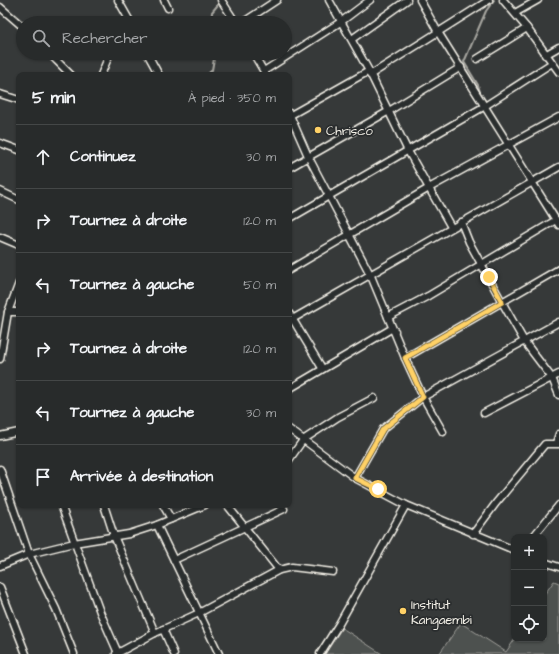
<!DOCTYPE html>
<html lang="fr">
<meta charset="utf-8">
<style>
body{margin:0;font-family:"Architects Daughter",sans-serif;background:#343737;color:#f1f3f6}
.controls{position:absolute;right:12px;bottom:12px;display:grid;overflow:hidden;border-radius:8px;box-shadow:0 1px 3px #0004}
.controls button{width:36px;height:36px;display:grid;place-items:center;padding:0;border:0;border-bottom:1px solid #444747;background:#282b2b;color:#f1f3f6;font:20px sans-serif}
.stop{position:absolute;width:12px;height:12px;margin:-9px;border:3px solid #ffd166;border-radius:50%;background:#fff}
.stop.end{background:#ffd166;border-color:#fff;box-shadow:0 1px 4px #0008}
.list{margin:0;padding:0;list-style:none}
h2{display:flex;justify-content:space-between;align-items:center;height:52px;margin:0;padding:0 16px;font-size:17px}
h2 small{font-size:13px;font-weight:400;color:#a5a7a9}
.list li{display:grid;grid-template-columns:26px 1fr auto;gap:12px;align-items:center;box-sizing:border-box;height:64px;padding:0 16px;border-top:1px solid #444747}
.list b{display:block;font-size:15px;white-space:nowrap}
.list em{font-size:13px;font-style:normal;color:#a5a7a9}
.icon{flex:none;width:22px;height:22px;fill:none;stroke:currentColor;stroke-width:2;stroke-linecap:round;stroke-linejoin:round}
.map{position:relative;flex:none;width:559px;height:654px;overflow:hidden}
.search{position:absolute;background:#282b2b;box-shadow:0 1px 3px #0004;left:16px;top:16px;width:276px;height:44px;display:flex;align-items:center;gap:10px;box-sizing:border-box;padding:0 14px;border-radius:22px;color:#a5a7a9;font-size:15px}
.panel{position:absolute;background:#282b2b;box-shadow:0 1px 3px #0004;left:16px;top:72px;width:276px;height:436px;border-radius:8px}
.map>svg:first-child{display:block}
.green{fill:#4e514f;stroke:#a1a19c}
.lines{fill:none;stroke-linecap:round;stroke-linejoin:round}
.stream{stroke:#a8a7a1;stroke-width:2}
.minor-casing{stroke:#f4f1e8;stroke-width:9}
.minor{stroke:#2a2d2e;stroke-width:6}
.route{stroke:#ffd166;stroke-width:5}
.poi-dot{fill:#ffd166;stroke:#2a2d2e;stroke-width:1.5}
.labels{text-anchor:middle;stroke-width:3.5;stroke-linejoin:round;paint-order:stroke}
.poi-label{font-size:13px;fill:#f4f1e8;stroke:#2a2d2e;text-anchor:start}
</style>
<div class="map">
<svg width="559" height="654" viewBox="0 0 559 654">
<rect width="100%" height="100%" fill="#363939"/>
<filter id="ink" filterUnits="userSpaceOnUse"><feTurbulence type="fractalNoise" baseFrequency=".025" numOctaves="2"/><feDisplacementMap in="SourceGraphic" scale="8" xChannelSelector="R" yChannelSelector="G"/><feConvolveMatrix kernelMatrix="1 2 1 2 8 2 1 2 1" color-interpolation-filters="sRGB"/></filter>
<g filter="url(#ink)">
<g class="green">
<path d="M554 581 559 583V654H439L461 623 506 652 515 639H544V595Z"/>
<path d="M342 628 382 654H325Z"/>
</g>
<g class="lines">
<g class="stream">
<path d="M211 23 212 12 221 1"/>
<path d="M207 75 212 70 215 53"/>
<path d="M480 92 478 85 464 62 486 11 494 0"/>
</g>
<g class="minor-casing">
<g id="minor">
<path d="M118 0 131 23"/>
<path d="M164 0 168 8"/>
<path d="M221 0 236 23"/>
<path d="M329 0 369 71 408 151 451 227"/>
<path d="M420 0 438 32 559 225"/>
<path d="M503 0 527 28 559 72"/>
<path d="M0 7 23 27"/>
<path d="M515 13 538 0"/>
<path d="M242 23 277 0"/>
<path d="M352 39 407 0"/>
<path d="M49 53 71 75"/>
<path d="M147 53 159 75"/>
<path d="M253 53 266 75"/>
<path d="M545 55 559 47"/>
<path d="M477 59 527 28"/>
<path d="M264 71 342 21 370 0"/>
<path d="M101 75 110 53"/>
<path d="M370 75 489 0"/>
<path d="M0 94 19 100"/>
<path d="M289 113 308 156 371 276 405 358 423 397 443 432"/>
<path d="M289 116 369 71"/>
<path d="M0 143 19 150"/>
<path d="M289 168 389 111 461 67"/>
<path d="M0 191 19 200"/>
<path d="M289 219 485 106 552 63"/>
<path d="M461 222 469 242 502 302 524 341 552 378 559 395"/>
<path d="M0 237 19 245"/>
<path d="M289 270 429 188 559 117"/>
<path d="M8 312H19"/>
<path d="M289 313 322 368"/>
<path d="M388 317 428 296 556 220"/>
<path d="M289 321 559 167"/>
<path d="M405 358 559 269"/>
<path d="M0 359 8 312 19 283"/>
<path d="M289 389 391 329 395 331"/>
<path d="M484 413 559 374"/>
<path d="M289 429 355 478 406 505 514 550"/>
<path d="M0 436 19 432"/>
<path d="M556 443 559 434"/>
<path d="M289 460 303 440 338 417 374 398"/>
<path d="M0 469 29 554 56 609 74 654"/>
<path d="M355 478 383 429 423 397 559 322"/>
<path d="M61 505 100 612 118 653"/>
<path d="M104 505 114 536 155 633"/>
<path d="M163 505 171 519"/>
<path d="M227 505 279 570"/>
<path d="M157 525 219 654"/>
<path d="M473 534 496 503 545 444H559"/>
<path d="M533 537 559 505"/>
<path d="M174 560 284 509 281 505"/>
<path d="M544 562 559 567"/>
<path d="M0 566 29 554 74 543 129 534 157 525 205 505"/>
<path d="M0 587 26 654"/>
<path d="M163 629 174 654"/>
<path d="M116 654 155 633 199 613 279 570 292 567 333 572"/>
<path d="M320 654 339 624 406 505"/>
</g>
</g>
<use href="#minor" class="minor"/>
</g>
</g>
<g class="lines" filter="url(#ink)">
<path class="route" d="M378 489 355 478 383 429 423 397 405 358 502 302 489 277"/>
</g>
<g class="poi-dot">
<circle cx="318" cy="130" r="4"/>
<circle cx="403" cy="611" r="4"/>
</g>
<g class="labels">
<g class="poi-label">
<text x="326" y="135">Chrisco</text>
<text x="411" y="609">Institut<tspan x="411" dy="15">Kangaembi</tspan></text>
</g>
</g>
</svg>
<div class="controls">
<button>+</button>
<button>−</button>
<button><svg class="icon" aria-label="locate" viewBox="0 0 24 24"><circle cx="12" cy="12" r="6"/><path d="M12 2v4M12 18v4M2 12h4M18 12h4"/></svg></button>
</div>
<div class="stop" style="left:378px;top:489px"></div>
<div class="stop end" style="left:489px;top:277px"></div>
<div class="search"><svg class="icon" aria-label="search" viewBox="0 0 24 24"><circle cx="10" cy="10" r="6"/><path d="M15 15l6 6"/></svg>Rechercher</div>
<section class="panel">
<h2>5 min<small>À pied · 350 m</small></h2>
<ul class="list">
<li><svg class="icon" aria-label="ahead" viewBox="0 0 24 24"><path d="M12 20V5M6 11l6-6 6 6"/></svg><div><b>Continuez</b></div><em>30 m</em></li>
<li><svg class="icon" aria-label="right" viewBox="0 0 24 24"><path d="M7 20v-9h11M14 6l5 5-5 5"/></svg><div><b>Tournez à droite</b></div><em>120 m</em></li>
<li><svg class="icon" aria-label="left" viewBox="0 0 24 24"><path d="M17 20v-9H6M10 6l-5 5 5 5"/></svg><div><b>Tournez à gauche</b></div><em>50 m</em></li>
<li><svg class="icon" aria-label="right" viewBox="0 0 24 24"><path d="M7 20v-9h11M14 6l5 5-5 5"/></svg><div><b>Tournez à droite</b></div><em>120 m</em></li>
<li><svg class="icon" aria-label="left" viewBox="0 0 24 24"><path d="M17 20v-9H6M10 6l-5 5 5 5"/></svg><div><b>Tournez à gauche</b></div><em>30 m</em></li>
<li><svg class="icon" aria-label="arrive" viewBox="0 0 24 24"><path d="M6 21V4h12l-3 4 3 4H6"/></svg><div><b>Arrivée à destination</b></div></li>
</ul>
</section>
</div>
